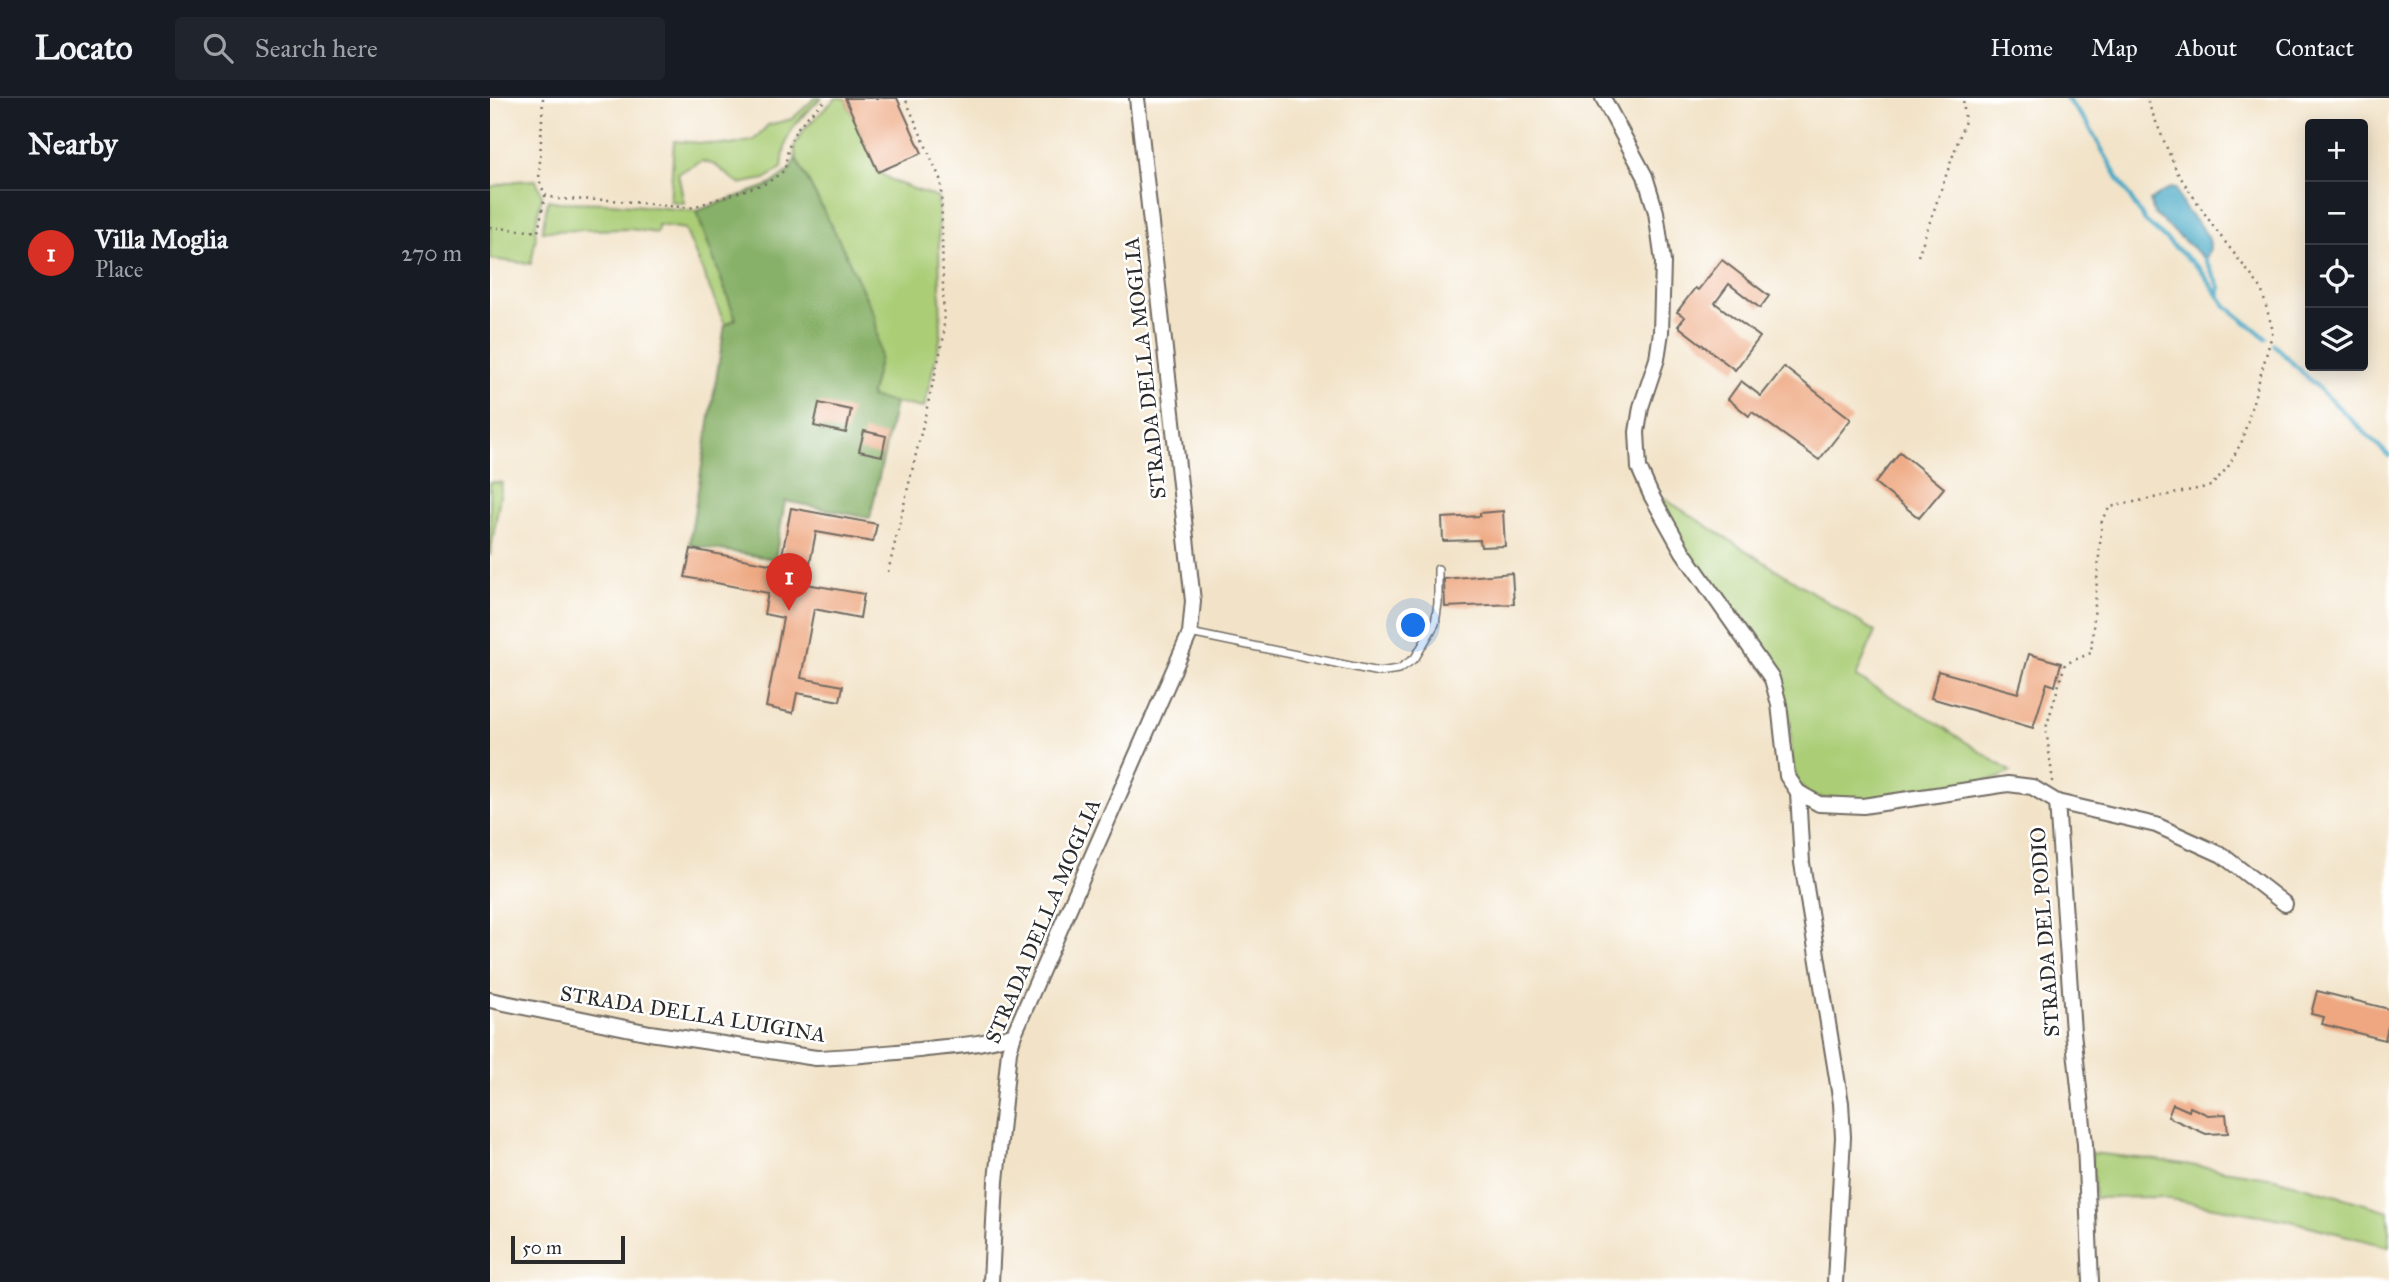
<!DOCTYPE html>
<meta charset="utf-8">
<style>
body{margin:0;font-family:"IM FELL Great Primer",serif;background:#20242c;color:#f1f3f6}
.controls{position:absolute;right:21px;top:21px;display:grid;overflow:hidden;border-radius:7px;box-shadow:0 4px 18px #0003}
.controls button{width:63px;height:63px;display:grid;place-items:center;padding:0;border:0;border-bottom:2px solid #363941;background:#171b24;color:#f1f3f6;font:35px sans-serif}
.scale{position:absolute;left:21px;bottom:18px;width:114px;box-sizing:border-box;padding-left:7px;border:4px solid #2b2b2b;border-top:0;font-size:19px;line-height:24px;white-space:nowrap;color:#2b2b2b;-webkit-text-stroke:5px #fff;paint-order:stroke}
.you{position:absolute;left:924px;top:528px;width:24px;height:24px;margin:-18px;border:5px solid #fff;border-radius:50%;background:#1a73e8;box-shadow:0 0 0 10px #1a73e833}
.badge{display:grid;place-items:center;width:46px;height:46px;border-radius:50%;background:#d93025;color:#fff;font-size:23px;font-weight:700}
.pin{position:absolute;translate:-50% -58px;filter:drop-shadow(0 2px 4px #0008)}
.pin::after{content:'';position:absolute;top:37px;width:24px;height:21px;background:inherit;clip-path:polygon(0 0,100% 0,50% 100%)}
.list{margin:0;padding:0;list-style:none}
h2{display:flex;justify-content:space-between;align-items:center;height:91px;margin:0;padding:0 28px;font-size:30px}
h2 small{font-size:23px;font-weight:400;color:#9ea1a6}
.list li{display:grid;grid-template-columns:46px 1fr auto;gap:21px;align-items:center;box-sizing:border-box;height:126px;padding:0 28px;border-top:2px solid #363941}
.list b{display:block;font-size:26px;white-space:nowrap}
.list p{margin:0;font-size:23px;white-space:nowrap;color:#9ea1a6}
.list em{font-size:23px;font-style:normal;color:#9ea1a6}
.icon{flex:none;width:38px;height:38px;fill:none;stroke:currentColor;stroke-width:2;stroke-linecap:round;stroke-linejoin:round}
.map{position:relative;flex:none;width:1899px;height:1184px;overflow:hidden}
header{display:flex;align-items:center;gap:42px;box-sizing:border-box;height:98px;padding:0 35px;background:#171b24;border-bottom:2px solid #363941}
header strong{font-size:33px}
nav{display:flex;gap:38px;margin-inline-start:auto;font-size:24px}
.search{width:490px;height:63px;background:#20242c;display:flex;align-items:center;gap:18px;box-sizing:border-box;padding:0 24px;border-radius:7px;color:#9ea1a6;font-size:26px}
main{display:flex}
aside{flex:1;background:#171b24}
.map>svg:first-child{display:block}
.green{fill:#aacd76;stroke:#6a7c50;stroke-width:2}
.forest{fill:#87b067;stroke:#596e49;stroke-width:2}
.water{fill:#46a8c5;stroke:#386a78;stroke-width:2}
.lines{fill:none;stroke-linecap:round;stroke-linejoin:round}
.stream{stroke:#46a8c5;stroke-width:4.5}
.building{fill:#eea780}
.lane-casing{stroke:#716b62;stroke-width:10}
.street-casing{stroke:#716b62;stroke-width:18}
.path{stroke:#716b62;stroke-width:2.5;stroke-dasharray:2 5;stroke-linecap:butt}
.lane{stroke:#fff;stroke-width:7}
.street{stroke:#fff;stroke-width:14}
.labels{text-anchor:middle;stroke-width:5;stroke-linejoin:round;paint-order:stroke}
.street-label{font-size:21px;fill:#2b2b2b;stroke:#fff}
</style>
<header>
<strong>Locato</strong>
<div class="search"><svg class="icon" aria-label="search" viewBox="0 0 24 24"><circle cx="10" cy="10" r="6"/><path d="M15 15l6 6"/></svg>Search here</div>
<nav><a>Home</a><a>Map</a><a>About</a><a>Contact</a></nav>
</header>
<main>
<aside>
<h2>Nearby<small></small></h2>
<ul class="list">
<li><span class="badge">1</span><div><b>Villa Moglia</b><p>Place</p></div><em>270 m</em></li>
</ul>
</aside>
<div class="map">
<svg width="1899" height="1184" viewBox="0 0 1899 1184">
<rect width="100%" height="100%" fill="#fff"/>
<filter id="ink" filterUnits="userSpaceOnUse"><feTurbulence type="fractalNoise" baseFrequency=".0143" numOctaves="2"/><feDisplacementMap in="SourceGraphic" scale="14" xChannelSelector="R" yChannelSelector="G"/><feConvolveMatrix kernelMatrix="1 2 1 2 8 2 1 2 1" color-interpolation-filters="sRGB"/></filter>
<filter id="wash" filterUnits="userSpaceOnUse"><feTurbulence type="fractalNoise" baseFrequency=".00686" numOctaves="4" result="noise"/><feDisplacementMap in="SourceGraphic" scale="28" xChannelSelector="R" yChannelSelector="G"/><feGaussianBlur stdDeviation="1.57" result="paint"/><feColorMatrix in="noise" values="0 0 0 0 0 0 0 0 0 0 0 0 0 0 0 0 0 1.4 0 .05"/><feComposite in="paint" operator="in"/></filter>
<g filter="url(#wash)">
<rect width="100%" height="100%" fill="#f2e3c8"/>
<g class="green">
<path d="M325 0H331C303 28 296 29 292 70L275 81 249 86 225 67 212 63 188 75 194 105 180 103 184 43 241 47 264 42 278 27 302 21Z"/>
<path d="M346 0H355L388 74 405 84 448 100 451 237 434 310 380 300 390 259 385 219 349 142 306 60 304 49 315 30Z"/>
<path d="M46 82 52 97 45 130 46 138 41 166 0 161V89L26 83Z"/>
<path d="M58 102 69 104 121 105 206 113 246 222 235 227 195 131 168 127 167 135 140 131 52 133Z"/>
<path d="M0 384 12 385 0 458Z"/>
<path d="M1173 400 1385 534 1366 579 1441 621 1521 674 1509 680 1403 699 1348 703 1318 697 1308 685 1302 665 1299 616 1287 578 1195 452 1168 405Z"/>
<path d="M1601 1055 1667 1062 1785 1080 1899 1113V1149L1797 1122 1668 1099 1605 1100Z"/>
</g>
<path class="forest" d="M306 60 349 142 385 219 390 259 380 299 405 305 380 420 295 403 285 461 199 447 235 227 246 221 206 113 280 87 299 73Z"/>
<path class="water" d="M1680 90 1686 91C1689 98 1691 106 1696 112 1708 129 1730 140 1715 161L1665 117 1660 103Z"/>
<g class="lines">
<g class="stream">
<path d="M1576 0 1597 25 1628 80 1655 123 1710 171 1736 208 1776 240"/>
<path d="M1715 161 1730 189 1729 198"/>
<path d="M1784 247 1899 358"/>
</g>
</g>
<g id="blocks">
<g class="building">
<path d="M355 0H407L432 55 388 74Z"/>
<path d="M1232 162 1279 198 1270 210 1239 186 1225 205 1270 239 1245 272 1188 228 1195 219 1187 214 1205 190 1208 192Z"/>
<path d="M1294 269 1361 321 1329 362 1262 314 1259 318 1238 301 1251 283 1271 298Z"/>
<path d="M329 305 361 312 356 335 324 328Z"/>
<path d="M374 333 396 338 392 358 369 353Z"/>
<path d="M1410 354 1454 390 1429 420 1385 385Z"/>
<path d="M301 410 387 426 383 444 326 434 316 486 374 496 370 520 324 511 311 580 353 588 350 603 307 595 303 615 276 609 293 520 274 516 278 495 195 479 201 451 290 468Z"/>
<path d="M1013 413 1015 448 991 449 990 442 953 443 952 420 990 418V415Z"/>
<path d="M1022 475 1024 506 955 509 954 481Z"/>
<path d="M1539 556 1571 565 1565 588 1557 585 1543 630 1441 600 1448 573 1528 595Z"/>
<path d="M1827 893 1899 911V924L1895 942 1832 926 1834 919 1821 916Z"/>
<path d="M1683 1006 1699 1013 1700 1009 1718 1017 1736 1016 1738 1035 1716 1036 1678 1019Z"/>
</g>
</g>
</g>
<g filter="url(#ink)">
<use href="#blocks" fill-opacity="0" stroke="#716b62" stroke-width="2"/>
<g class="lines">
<g class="lane-casing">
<path id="lane" d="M700 535 889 574 909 571 925 560 945 526 948 505V471"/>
</g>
<g class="street-casing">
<g id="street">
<path d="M1113 0 1155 78 1166 114 1173 164 1171 234 1167 261 1151 309 1147 334 1149 370 1161 397 1193 454 1282 581 1289 606 1297 678 1308 694 1329 706 1373 708 1518 686 1542 689 1567 704 1583 934 1595 1046 1601 1184"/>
<path d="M1308 694 1312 765 1351 1005 1353 1039 1345 1184"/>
<path d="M1567 704 1666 727 1732 757 1795 806"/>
<path d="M0 902 160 935 326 960C361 959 394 955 429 952 461 948 493 947 524 936"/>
<path d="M501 1184 506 1083 519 953 524 936 700 535 703 503 647 0"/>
</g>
</g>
<g class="path">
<path d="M53 0 49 82 55 97 68 101 122 102 200 110 277 85 295 72C299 31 309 28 337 0"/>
<path d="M0 129 48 134 55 98"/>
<path d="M1428 158 1475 23 1473 0"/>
<path d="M398 474 454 238 451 83 415 0"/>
<path d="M1563 684 1556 630 1575 566 1601 555 1612 421 1620 409 1721 388 1738 369 1752 343 1783 233 1771 190 1725 131 1687 74 1656 0"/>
</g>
<use href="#lane" class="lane"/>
<use href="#street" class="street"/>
</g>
</g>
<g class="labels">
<g class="street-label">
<text transform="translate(655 270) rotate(-96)" y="7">STRADA DELLA MOGLIA</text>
<text transform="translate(553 823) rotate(-67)" y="7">STRADA DELLA MOGLIA</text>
<text transform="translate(1555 834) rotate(-94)" y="7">STRADA DEL PODIO</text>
<text transform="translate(203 916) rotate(9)" y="7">STRADA DELLA LUIGINA</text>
</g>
</g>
</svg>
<div class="controls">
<button>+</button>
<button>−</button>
<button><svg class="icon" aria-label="locate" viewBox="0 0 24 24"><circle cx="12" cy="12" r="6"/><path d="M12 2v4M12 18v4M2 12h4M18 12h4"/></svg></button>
<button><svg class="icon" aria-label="layers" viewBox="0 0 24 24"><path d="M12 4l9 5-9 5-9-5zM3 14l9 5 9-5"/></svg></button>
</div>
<div class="scale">50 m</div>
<div class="you"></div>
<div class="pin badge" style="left:299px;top:513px">1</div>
</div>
</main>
